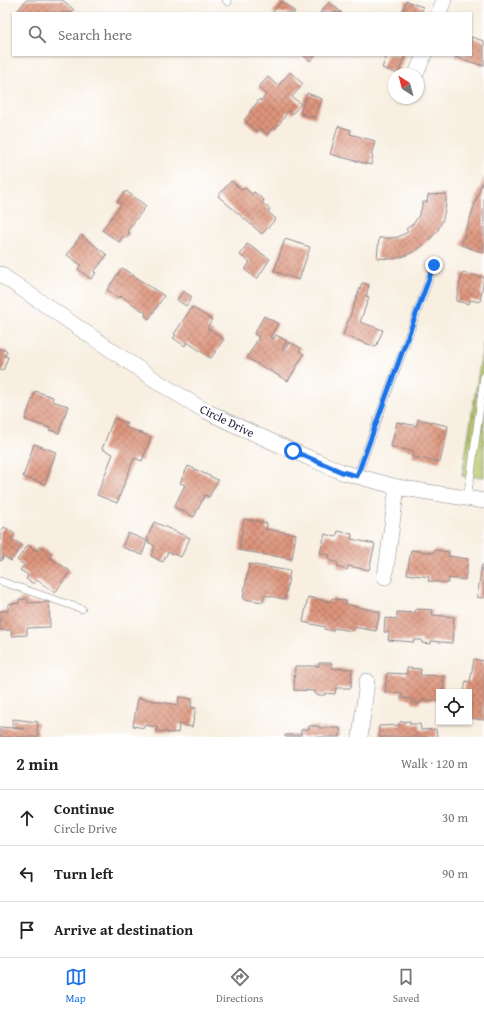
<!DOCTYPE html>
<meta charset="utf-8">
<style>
body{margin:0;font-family:"Gentium Book Plus",serif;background:#f6f6f6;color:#222}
.controls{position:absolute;right:12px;bottom:12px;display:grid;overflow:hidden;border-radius:0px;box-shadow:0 1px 3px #0004}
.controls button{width:36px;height:36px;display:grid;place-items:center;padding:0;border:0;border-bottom:1px solid #e0e0e0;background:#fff;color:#222;font:20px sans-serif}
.compass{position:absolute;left:388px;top:68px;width:36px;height:36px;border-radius:50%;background:#fff;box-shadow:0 1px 3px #0004;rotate:324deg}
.stop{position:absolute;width:12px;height:12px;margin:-9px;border:3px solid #1a73e8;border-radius:50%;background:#fff}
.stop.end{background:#1a73e8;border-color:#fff;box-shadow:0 1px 4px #0008}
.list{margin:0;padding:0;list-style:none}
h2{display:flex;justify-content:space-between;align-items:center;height:52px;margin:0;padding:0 16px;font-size:17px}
h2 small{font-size:13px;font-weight:400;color:#767676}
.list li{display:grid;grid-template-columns:26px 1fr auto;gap:12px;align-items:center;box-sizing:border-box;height:56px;padding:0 16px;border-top:1px solid #e0e0e0}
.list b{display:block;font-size:15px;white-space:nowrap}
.list p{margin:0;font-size:13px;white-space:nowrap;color:#767676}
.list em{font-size:13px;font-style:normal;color:#767676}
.icon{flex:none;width:22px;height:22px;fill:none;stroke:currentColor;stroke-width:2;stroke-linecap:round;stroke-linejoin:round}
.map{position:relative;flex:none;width:484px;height:737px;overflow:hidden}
.search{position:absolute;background:#fff;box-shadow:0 1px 3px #0004;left:12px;right:12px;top:12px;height:44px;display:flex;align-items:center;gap:10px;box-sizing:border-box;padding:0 14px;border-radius:0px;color:#767676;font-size:15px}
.sheet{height:220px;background:#fff}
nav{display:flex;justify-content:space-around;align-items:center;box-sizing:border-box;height:56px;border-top:1px solid #e0e0e0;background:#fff;font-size:11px;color:#767676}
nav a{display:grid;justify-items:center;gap:2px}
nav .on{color:#1a73e8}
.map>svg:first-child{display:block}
.grass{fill:url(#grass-tufts);stroke:#6c7452}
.building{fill:url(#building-cross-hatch)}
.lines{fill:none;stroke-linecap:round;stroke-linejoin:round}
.lane-casing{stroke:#8d888e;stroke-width:8}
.street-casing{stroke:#8d888e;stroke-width:16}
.lane{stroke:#fff;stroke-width:7}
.street{stroke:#fff;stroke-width:15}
.route{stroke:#1a73e8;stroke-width:5}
.labels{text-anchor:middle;stroke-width:3;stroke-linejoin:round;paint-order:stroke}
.street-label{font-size:12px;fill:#22223b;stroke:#fff}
</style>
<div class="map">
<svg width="484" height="737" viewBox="0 0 484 737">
<defs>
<pattern id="grass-tufts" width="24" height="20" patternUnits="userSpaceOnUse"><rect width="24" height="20" fill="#b6c668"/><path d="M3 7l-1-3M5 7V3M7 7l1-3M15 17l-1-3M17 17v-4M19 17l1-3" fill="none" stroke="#9caa5b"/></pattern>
<pattern id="building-cross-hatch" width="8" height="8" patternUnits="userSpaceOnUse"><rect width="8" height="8" fill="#dd947b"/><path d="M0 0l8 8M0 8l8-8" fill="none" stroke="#b37866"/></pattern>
</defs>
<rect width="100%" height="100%" fill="#fff"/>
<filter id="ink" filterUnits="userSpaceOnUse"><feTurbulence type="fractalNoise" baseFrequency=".025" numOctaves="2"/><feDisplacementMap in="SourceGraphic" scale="8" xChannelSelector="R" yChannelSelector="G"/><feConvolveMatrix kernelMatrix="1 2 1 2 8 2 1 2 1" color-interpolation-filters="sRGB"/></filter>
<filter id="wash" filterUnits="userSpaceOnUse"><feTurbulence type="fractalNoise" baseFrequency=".012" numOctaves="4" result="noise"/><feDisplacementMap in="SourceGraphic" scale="16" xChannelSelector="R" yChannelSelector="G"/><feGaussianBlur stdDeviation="0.9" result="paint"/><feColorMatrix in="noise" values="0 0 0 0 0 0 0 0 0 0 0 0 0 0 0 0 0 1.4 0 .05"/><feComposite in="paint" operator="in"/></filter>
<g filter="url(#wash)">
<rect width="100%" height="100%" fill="#f8efe1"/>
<path class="grass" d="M484 339V477L462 476Z"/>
<g id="blocks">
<g class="building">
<path d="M26 0H63L74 10 71 13H16Z"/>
<path d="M282 1 295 12 294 13H272Z"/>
<path d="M406 1 423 7 421 13H402Z"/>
<path d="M329 2 342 13H320Z"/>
<path d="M471 37 484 41V66L455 57 456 55H471Z"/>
<path d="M303 55H316L310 61Z"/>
<path d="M387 55H405L398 74 382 68Z"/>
<path d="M290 72 303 84 292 97 301 104 292 114 288 111 285 114 286 115 275 129 273 127 268 134 260 128 258 132 244 120 251 112 250 111 260 99 261 101 266 95 258 88 268 77 278 86Z"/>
<path d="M307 93 322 99 315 118 300 113Z"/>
<path d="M338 126 351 130 350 134 375 141 371 155 373 156 371 165 330 154Z"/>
<path d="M484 177V253L461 245Z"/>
<path d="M231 181 242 190 245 188 252 194 254 192 264 200 262 203 270 209 268 212 276 219 262 234 218 196Z"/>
<path d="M126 191 146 206 127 231 130 233 126 238 123 236 119 242 102 230 121 205 117 202Z"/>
<path d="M446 194V204L443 219 438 230 429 240 417 250 405 256 393 259 377 258 379 238H391L398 237 408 232 406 229 413 224 418 217 421 210 423 202H427L428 195Z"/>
<path d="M81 235 107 255 94 272 96 273 91 279 78 269 81 265 67 255Z"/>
<path d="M285 239 310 247 299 280 274 271Z"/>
<path d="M247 244 270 259 257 279 245 270 250 262 240 255Z"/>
<path d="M122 268 164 296 149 319 145 316 146 313 121 296 119 298 107 290Z"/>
<path d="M462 273 484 277 480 302 470 300 469 304 456 301Z"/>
<path d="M362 283 369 285 366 296 369 297 360 322 383 330 376 347 343 335Z"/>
<path d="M183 291 192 297 186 306 177 300Z"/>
<path d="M192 307 212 320 207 328 224 339 211 358 187 342 185 346 173 338 176 335 174 334Z"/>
<path d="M264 316 278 324 270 337 274 339 276 335 287 341 282 350 284 351 289 342 301 348 299 351 304 354 288 381 247 358 259 337 254 334Z"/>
<path d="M0 349 7 351 5 356 8 357 3 371 0 370Z"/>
<path d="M35 391 53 397 52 401 68 406 59 433 49 430 50 428 25 420Z"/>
<path d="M114 418 127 423 125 427 151 437 142 461 134 458 117 503 97 495 113 454 102 449Z"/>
<path d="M418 419 448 426 440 462 412 457 413 451 391 447 397 422 417 426Z"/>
<path d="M34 444 56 452 45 484 23 477Z"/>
<path d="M188 466 218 480 209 497 205 495 194 517 174 507 185 485 180 483Z"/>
<path d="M244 519 267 523 266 529 296 534 292 559 239 550Z"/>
<path d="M154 522 190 538 181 557 168 552 163 562 151 556 155 546 148 542 149 540 147 539Z"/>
<path d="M4 527 15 534 12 539 22 545 11 561 4 556 1 561H0V530L1 531Z"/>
<path d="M338 531 352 534 351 539 375 544 369 570 348 566 347 570 337 567 338 563 329 560 330 555 320 553 325 534 336 537Z"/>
<path d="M128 533 147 541 142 555 122 547Z"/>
<path d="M28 545 37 551 40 546 52 554 49 557 70 571 55 593 37 580 34 584 26 579 28 575 20 570 24 565 17 560Z"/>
<path d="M411 550 434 553V550L449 552 448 556 468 559 465 580 449 578 448 583 428 581 429 577 407 574Z"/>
<path d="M249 564 290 571 285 599 264 595 263 602 243 599Z"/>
<path d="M482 565H484V598L477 597Z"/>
<path d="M308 597 331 602 332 598 346 601 345 604 380 612 376 631 353 627V631L333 628V631L324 629 325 627 303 622Z"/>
<path d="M19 599H27L28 603 49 602 50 627 27 628V635L12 636 11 630H0V611H8V604L19 603Z"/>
<path d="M416 609 433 610 432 615 454 617 452 643 431 641V644L422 643V640H413L414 642 388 640 389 632H384L385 618 397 619V612L415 613Z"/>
<path d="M474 659 484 661V720L469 718V692H464L466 681 470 682Z"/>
<path d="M319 663H332V668L352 669 351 688H336L335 694 325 693V695H315V691L294 690 295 666H319Z"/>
<path d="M407 668 421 669 420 675 444 676 443 692H439V700H421L420 704 412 703V699L401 698 402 693 385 692 387 673 407 674Z"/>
<path d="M179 697 192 699 191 707 196 708 192 727 179 724 178 733 172 732V733L156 731 157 727 144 725V728L133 726 138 698 178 705Z"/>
<path d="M13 719 38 722 37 730H38V737H0V727L24 729 12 727Z"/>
<path d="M410 721V724H420L421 730 436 729 437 737H379V726L400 725V722Z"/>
<path d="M309 726H319V728H340V737H285V735H301V730L309 729Z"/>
</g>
</g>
</g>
<g filter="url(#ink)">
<use href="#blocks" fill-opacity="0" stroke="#8d888e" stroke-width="1"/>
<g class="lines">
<g class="lane-casing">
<g id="lane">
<path d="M226 0 228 2"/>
<path d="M357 476 426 288 434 265"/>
<path d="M466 499 470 481 484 376"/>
<path d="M0 581 82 609"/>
</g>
</g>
<g class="street-casing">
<g id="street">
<path d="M439 13 444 0"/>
<path d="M416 74 424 55"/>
<path d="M0 274 161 384 204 410 233 424 293 451 342 472 397 487 484 501"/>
<path d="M385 577 397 487"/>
<path d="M360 737 367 681"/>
</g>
</g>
<use href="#lane" class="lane"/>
<use href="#street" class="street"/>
</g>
</g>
<g class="lines" filter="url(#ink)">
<path class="route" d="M293 451 342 472 357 476 434 265"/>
</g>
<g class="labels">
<g class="street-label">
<text transform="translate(227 421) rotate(26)" y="4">Circle Drive</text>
</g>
</g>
</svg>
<div class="controls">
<button><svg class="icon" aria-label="locate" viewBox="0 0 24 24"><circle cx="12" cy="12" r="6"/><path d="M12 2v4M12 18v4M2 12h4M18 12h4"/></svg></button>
</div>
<svg class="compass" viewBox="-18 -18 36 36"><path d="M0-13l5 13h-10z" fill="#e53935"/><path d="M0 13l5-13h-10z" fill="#767676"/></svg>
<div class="stop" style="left:293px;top:451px"></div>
<div class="stop end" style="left:434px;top:265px"></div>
<div class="search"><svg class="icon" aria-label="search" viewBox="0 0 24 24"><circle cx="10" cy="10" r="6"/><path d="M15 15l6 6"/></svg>Search here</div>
</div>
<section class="sheet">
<h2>2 min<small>Walk · 120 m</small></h2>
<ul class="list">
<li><svg class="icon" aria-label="ahead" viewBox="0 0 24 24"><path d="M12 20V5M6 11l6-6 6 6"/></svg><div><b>Continue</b><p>Circle Drive</p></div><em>30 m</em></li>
<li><svg class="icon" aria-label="left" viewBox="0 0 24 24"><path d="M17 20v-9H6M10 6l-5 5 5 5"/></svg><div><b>Turn left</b></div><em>90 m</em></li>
<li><svg class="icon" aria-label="arrive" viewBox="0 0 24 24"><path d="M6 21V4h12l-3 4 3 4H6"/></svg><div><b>Arrive at destination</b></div></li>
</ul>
</section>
<nav>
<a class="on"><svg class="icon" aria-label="map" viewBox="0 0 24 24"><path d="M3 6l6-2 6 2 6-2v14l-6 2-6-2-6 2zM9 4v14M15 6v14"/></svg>Map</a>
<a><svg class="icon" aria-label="directions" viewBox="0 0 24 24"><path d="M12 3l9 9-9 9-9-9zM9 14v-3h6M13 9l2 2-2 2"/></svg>Directions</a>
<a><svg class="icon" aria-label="saved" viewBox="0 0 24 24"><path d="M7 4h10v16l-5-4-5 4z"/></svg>Saved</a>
</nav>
